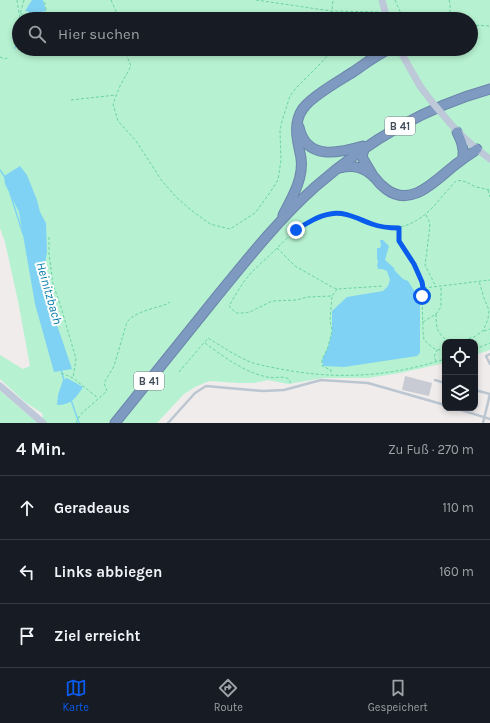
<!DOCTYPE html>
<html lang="de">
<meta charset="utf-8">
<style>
body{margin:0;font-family:Karla,sans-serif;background:#242831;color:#f1f3f6}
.controls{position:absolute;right:12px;bottom:12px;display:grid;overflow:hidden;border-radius:8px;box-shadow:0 2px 6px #0003}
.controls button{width:36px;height:36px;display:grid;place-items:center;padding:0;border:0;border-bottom:1px solid #363941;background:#171b24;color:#f1f3f6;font:20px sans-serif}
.stop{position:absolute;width:12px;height:12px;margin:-9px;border:3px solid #0a5cec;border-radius:50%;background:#fff}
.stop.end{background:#0a5cec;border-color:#fff;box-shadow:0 1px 4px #0008}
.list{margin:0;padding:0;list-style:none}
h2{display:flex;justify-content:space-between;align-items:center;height:52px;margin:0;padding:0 16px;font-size:17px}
h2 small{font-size:13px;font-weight:400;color:#9ea1a6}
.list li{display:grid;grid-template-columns:26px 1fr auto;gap:12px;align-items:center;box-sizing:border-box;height:64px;padding:0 16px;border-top:1px solid #363941}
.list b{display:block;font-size:15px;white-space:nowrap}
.list em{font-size:13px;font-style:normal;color:#9ea1a6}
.icon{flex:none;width:22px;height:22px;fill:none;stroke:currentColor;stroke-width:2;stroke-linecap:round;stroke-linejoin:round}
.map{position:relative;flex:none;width:490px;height:423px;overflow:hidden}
.search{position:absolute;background:#171b24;box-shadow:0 2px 6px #0003;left:12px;right:12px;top:12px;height:44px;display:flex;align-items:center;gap:10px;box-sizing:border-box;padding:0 14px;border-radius:22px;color:#9ea1a6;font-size:15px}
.sheet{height:244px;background:#171b24}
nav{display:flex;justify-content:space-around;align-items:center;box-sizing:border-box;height:56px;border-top:1px solid #363941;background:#171b24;font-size:11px;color:#9ea1a6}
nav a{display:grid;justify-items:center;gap:2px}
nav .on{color:#0a5cec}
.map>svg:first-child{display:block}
.green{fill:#b6f2d1;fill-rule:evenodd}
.water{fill:#7fd2f3}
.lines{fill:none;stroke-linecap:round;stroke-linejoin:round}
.stream{stroke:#7fd2f3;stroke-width:1.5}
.building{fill:#c8cbd3}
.highway-casing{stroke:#6b85ac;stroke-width:11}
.path{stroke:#6bd2a7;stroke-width:1;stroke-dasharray:3 2;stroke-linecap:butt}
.lane{stroke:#bbc6d0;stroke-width:2.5}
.secondary{stroke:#bdc8d8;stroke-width:7}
.highway{stroke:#7f9ac0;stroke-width:9}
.secondary-bridge{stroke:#bdc8d8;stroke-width:7}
.route{stroke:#0a5cec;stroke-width:5}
.labels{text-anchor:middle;stroke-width:4;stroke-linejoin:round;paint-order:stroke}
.shield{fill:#fff;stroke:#7b838c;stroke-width:1}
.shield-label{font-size:11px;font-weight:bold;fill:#434e5b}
.water-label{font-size:13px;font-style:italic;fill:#027aa9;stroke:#fff}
</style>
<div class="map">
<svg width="490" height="423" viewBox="0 0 490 423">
<rect width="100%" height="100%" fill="#f0ecec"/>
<path class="green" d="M0 0H490V350L475 355V342H445V363L400 373 368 378H323L288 384 268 380 254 383H239L209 381 195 387 184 394 157 423H0V391L38 423 43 417 42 413 25 402 0 379V355L23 369 30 366 18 301 5 242 0 228ZM19 19H471V49H19Z"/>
<g class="water">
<path d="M32 0H43L46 11 35 13 25 11Z"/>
<path d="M20 166 27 175 37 200 40 212 46 223 47 252 44 270 49 288 54 316 72 369 54 372 35 304 19 212 5 184 4 176Z"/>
<path d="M380 240H383L389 246 385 260 394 268 395 271 403 279 408 281 415 292 420 302V353L417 356 344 367 323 366 322 360 328 347 332 332V311L347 297 383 291 388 286 390 280 387 271 382 269H378L377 265 378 262 377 258V248H380L381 245Z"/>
<path d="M67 378 83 387C76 398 71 405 57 405L58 395 63 380Z"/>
</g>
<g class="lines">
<g class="stream">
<path d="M28 19 30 12"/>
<path d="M15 48 19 41"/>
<path d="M0 170 4 176"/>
<path d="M10 193 23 234"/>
<path d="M61 370 64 380"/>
<path d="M71 400 79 423"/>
</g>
</g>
<path class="building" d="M405 376 432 383 429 396 402 390Z"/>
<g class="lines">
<g class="highway-casing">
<g id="highway">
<path d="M299 127C306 161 339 153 363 146"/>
<path d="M457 132C461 140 464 147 463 157"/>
<path d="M364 149 362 157 372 174"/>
<path d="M339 168C354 165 363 166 375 178 378 182 382 186 386 189 413 210 439 176 459 162 465 157 471 154 477 149"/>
<path d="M283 215C292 198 304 178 301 158 299 146 295 136 297 124 298 117 301 110 306 105 317 93 339 81 353 72 365 64 377 54 390 49"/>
<path d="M115 423C148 382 181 341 214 300 245 262 278 220 315 187 365 143 425 107 490 89"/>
</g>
</g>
<g class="path">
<path d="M17 0 20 19"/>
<path d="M24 0 20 14 38 15 47 13 44 0"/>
<path d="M111 0 116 11 117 19"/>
<path d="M256 0 331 11 379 12"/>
<path d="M395 0 402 16 405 18 411 19"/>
<path d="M449 0 450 3V19"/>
<path d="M331 19 333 0"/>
<path d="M471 25 490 26"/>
<path d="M14 44 19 35"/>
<path d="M124 49 131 66 120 86 113 104 118 121 136 141 162 181 177 198 191 210 210 224 230 229 255 213 269 194 278 180 281 160 280 131 282 121 290 96 296 88 322 62 327 56 329 49"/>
<path d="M0 57 5 59 9 57"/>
<path d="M71 100 116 95"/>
<path d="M488 190 490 197"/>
<path d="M426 215 430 223 429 234 425 265 436 287"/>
<path d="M399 228V241L414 264 422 282 423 288 422 296 423 331 424 340 432 347 437 350 445 349"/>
<path d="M49 237V254L53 284 61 307 76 359 73 378"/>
<path d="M277 248 295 266 332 287 337 289 383 286"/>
<path d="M424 288 490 280"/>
<path d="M337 289 332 296 307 297 297 300 272 301 250 312 243 313H236L229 306C236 294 243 281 253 271 260 264 268 257 275 250 295 230 317 209 348 215 368 219 386 233 407 225 423 219 434 207 444 194 448 190 452 185 456 181 464 179 469 184 476 187 481 188 485 189 490 190"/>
<path d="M436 314C436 329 437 333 449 342"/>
<path d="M423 322 436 314 441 307V286"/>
<path d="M484 331 490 329"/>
<path d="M459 342 474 337 483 331 488 319 489 310 484 298 479 281"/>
<path d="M205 343C224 357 244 372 267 377 274 379 282 375 289 379L291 385"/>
<path d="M475 349 490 343"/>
<path d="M436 361 434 357 437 350"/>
<path d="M179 372 208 338C223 347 237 357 253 363 264 366 275 368 286 370 341 380 392 376 445 359"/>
<path d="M331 372V370L322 366V360L328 347 332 331 330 320 332 296"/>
<path d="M61 373 73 378 98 398"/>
<path d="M76 423 80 415 107 391 104 383 114 366 127 322C136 311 153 309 167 304L170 302"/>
</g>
<g class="lane">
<path d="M490 354 486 356 490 364"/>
<path d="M435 380 445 383"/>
<path d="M475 390 490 394 483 423"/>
<path d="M455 408 490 419"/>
<path d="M168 423 195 393 206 386 263 391 284 390 321 380 368 383 445 405"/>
</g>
<g class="secondary">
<path d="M382 0 387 19"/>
<path d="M399 49 420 86"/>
<path d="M449 122C461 136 475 148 490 159"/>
<path d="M0 386 43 423"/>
</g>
<use href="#highway" class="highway"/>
<path class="secondary-bridge" d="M420 86 432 102 449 122"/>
</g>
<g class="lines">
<path class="route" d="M296 230C307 223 318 216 330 214 345 211 358 219 372 224 380 227 390 228 399 228V241L414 264 422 282 423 288 422 296"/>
</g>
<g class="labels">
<g class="shield">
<rect x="385" y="117" width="30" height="18" rx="3"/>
<rect x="134" y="372" width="30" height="18" rx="3"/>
</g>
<g class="shield-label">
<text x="400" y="130">B 41</text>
<text x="149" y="385">B 41</text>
</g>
<g class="water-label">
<text transform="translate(50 293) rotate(74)" y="5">Heinitzbach</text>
</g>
</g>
</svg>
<div class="controls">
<button><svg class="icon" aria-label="locate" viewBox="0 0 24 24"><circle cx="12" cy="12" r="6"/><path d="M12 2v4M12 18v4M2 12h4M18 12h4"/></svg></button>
<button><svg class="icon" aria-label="layers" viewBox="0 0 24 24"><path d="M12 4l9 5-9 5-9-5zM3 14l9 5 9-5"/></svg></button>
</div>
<div class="stop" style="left:422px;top:296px"></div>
<div class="stop end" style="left:296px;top:230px"></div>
<div class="search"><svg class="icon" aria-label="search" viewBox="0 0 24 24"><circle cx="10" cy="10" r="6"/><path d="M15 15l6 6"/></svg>Hier suchen</div>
</div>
<section class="sheet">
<h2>4 Min.<small>Zu Fuß · 270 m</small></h2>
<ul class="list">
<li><svg class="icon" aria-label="ahead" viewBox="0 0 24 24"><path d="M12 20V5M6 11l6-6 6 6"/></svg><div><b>Geradeaus</b></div><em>110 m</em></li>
<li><svg class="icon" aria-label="left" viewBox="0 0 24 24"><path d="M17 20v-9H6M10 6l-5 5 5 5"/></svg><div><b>Links abbiegen</b></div><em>160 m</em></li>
<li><svg class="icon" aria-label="arrive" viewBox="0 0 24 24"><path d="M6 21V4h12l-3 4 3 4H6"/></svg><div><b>Ziel erreicht</b></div></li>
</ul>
</section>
<nav>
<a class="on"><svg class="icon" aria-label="map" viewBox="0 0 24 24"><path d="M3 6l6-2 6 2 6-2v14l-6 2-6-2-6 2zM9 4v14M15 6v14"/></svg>Karte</a>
<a><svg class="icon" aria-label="directions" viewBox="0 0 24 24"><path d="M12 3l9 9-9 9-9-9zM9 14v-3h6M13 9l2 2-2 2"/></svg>Route</a>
<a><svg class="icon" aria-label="saved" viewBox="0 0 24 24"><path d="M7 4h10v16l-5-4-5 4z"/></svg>Gespeichert</a>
</nav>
